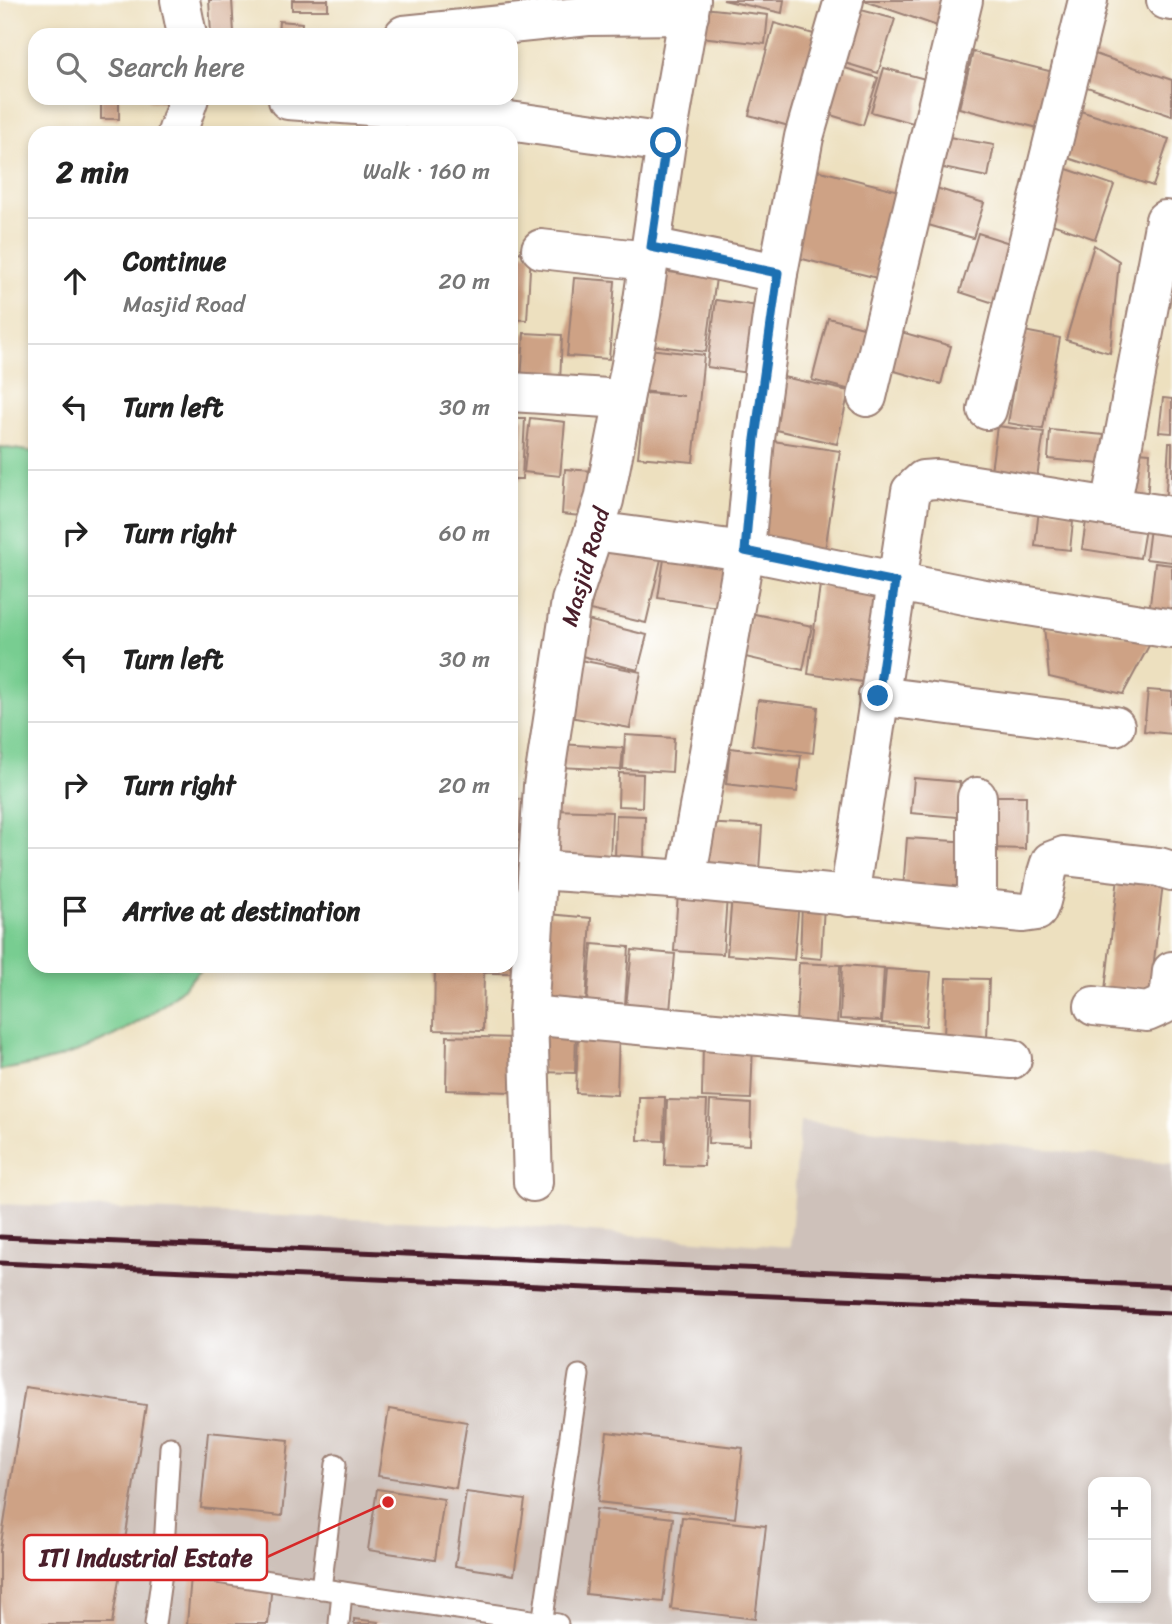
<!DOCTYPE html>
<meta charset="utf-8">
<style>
body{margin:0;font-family:Sriracha,sans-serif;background:#f6f6f6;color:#222}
.controls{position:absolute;right:21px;bottom:21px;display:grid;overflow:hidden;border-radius:14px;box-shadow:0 4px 10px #0003}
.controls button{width:63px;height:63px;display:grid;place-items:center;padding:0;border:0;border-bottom:2px solid #e0e0e0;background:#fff;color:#222;font:35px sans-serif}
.stop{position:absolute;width:21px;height:21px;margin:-16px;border:5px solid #1f6fb2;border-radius:50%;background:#fff}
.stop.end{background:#1f6fb2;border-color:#fff;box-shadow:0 2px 7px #0008}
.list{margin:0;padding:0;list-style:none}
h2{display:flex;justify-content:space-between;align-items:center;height:91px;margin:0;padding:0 28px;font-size:30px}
h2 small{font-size:23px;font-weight:400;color:#767676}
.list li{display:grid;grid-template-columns:46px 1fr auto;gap:21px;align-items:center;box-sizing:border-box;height:126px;padding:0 28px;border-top:2px solid #e0e0e0}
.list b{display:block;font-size:26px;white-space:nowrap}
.list p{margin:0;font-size:23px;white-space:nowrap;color:#767676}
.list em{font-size:23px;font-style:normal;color:#767676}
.icon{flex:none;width:38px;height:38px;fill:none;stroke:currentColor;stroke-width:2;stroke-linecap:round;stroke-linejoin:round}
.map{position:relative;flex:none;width:1172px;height:1624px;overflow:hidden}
.search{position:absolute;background:#fff;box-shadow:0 4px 10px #0003;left:28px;top:28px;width:490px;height:77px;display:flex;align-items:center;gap:18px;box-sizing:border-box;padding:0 24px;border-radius:21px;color:#767676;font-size:26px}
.panel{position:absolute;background:#fff;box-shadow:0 4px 10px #0003;left:28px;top:126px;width:490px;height:847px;border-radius:21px}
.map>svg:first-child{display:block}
.industrial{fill:#cec1ba;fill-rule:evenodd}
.green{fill:#78cd91;stroke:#61765e;stroke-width:2}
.building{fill:#cea285}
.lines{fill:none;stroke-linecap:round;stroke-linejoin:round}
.lane-casing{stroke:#9c8075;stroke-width:23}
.street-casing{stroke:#9c8075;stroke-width:42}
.lane{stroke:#fff;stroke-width:19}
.street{stroke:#fff;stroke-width:38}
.rail{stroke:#4a1f2b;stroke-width:5}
.route{stroke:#1f6fb2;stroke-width:9}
.labels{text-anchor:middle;stroke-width:5;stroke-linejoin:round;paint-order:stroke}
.street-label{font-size:23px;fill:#4a1f2b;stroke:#fff}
.leader{fill:none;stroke:#d62828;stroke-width:2.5}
.callout-dot{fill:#d62828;stroke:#fff;stroke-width:2.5}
.callout{fill:#fff;stroke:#d62828;stroke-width:2.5}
.callout-label{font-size:24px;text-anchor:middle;font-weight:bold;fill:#4a1f2b}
</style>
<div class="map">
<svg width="1172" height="1624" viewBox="0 0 1172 1624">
<rect width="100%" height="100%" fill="#fff"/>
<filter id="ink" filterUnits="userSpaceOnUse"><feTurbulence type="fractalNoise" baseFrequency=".0143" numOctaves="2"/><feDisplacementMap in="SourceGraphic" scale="14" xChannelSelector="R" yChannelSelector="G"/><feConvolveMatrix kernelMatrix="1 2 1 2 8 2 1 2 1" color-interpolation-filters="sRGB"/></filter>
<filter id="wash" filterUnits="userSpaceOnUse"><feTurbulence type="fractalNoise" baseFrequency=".00686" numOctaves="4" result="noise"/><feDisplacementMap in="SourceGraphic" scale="28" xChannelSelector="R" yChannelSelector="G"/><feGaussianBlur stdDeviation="1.57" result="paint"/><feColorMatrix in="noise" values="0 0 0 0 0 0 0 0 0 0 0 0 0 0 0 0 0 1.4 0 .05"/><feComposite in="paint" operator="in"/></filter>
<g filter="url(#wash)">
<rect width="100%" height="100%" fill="#ede0bf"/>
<path class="industrial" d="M800 1121 1172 1164V1624H0V1204L499 1225 790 1247ZM1093 1482H1146V1598H1093Z"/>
<path class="green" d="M0 447 35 452V966H203C154 1026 76 1060 0 1070Z"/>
<g id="blocks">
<g class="building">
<path d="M209 0H232L234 33 211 34Z"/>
<rect x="292" y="0" width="36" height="10"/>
<path d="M723 0H784L782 13Z"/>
<path d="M862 0H956L946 29Z"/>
<path d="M703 8 768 15 765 44 700 37Z"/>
<path d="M861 10 895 19 878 73 845 63Z"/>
<path d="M279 21 302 23 301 35H278Z"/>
<path d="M774 23 821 36 796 128 749 115Z"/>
<path d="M973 52 1061 74 1046 130 959 108Z"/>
<path d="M1092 53 1172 80V116L1081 85Z"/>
<path d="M835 65 878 78 863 125 821 112Z"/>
<path d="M884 68 925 79 913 123 871 112Z"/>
<rect x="101" y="98" width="18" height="21"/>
<path d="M148 98H179L178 104 148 101Z"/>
<path d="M1074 109 1169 139 1153 186 1059 155Z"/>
<path d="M949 137 994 145 988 177 943 168Z"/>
<path d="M809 168 907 193 885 280 787 255Z"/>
<path d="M1064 168 1114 185 1095 239 1046 222Z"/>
<path d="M936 188 984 203 973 238 925 224Z"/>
<path d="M978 233 1022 247 1003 306 960 292Z"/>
<path d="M1094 245 1119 261 1110 353 1066 340Z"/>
<path d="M511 252 531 253 527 320 511 319Z"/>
<path d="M660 271 716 278 706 352 650 345Z"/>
<path d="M574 278 615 281 609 359 567 356Z"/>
<path d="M716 300 765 307 756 374 707 367Z"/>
<path d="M828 318 871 329 855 391 812 380Z"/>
<path d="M1024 331 1060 338 1043 429 1008 423Z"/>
<path d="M901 332 951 346 941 384 891 370Z"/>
<path d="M511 333 517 334 514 380H511Z"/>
<path d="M524 333 562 335 560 383 521 381Z"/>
<path d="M648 349 704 355 693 462 638 457 645 393 684 396 643 391Z"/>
<path d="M783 377 849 391 837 444 772 429Z"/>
<path d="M1163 398 1172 399V433L1159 432Z"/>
<path d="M511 418H525L522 479H511Z"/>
<path d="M530 418 565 422 560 476 524 472Z"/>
<path d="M997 426 1044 432 1037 477 991 471Z"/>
<path d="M1050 430 1104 435 1101 464 1048 459Z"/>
<path d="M773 441 840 451 824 557 757 547Z"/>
<path d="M1169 443H1172V507L1165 506Z"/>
<path d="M1124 451 1150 453 1147 503 1121 501Z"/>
<path d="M565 469 593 471 590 517 562 514Z"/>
<path d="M1039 509 1074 512 1070 550 1035 546Z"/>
<path d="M1087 514 1146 523 1140 558 1082 549Z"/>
<path d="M1150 528 1172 531V562L1146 559Z"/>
<path d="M605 546 661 559 646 623 590 610Z"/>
<path d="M664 559 730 569 724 608 658 598Z"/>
<path d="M1155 563 1172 565V624L1148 621Z"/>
<path d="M820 585 882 594 870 683 808 674Z"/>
<path d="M750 613 812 626 803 670 741 656Z"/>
<path d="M587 620 647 635 638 670 578 655Z"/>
<path d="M1044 627 1152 640 1123 694 1049 677Z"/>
<path d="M580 660 641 672 630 728 570 717Z"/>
<path d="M1148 690 1172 692V734L1144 731Z"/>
<path d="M758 700 818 707 813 753 752 745Z"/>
<path d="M625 735 674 738 672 772 623 769Z"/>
<path d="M560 744 623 748 621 770 559 767Z"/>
<path d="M730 748 801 756 797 792 726 784Z"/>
<path d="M619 773 643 774 642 807 618 806Z"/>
<path d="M914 778 960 782 957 817 911 813Z"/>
<path d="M990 796H1026L1025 849 989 848Z"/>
<path d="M511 799 534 800 532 841 511 840Z"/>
<path d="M555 810 612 812 610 860 553 858Z"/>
<path d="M616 815 645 816 644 862 615 861Z"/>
<path d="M700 823 762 826 759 870 697 867Z"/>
<path d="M907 838 970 842 966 893 903 889Z"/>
<path d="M1119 869 1164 874 1150 995 1105 990Z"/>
<path d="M678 893 727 896 723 954 674 951Z"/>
<path d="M732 896 799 901 794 960 727 955Z"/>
<path d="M802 904 824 905 821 959 800 957Z"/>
<path d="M511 905H525V973H486V966H511Z"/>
<path d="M548 914 591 918 586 1003 542 1000Z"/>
<path d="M592 944 629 947 625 1005 587 1002Z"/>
<path d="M632 950 675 954 670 1011 626 1006Z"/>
<path d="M799 963 840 965 837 1027 796 1025Z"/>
<path d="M842 965 884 968 881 1021 840 1019Z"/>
<path d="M435 966H484L483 1031 434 1030Z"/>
<path d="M886 969 931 972 926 1026 882 1023Z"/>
<path d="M946 978 989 979 987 1039 944 1038Z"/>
<path d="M543 1029 576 1030 575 1073 541 1072Z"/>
<path d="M578 1032 619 1033 617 1095 576 1093Z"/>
<path d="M447 1036 514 1038 512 1092 446 1090Z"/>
<path d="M703 1041 753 1043 751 1099 702 1097Z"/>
<path d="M639 1097H665L664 1141 638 1140Z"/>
<path d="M667 1100 707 1101 704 1166 665 1165Z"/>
<path d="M710 1101 751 1104 750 1145 708 1143Z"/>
<path d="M25 1387 146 1405 112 1624H0V1550Z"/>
<path d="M389 1409 467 1422 456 1488 378 1476Z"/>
<path d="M208 1432 289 1440 282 1516 201 1508Z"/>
<path d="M607 1432 743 1448 735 1518 598 1502Z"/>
<path d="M377 1489 444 1499 435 1560 368 1550Z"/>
<path d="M466 1492 525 1500 514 1575 455 1566Z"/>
<path d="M596 1509 673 1518 663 1602 586 1594Z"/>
<path d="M682 1517 766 1526 755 1619 671 1609Z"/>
<path d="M191 1576 272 1584 268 1624H187Z"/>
<path d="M354 1619 379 1622 378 1624H354Z"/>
</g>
</g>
</g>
<g filter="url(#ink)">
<use href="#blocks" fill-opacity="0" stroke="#9c8075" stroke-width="2"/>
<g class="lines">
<g class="lane-casing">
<g id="lane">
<path d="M163 1565 170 1447"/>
<path d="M321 1589 336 1464"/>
<path d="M155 1624 163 1565 558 1624"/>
<path d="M339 1624 342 1592"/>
<path d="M542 1624 579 1375"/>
</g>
</g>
<g class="street-casing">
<g id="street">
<path d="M180 0 187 35"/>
<path d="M1166 0 1172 1"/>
<path d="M404 35 588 16 689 15"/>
<path d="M288 100 438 111 666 143"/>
<path d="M177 133 189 98"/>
<path d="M651 247 778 273"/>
<path d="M541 249 648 261"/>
<path d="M511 392 624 399"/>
<path d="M867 397 963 0"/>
<path d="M987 410 1088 0"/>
<path d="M1111 507 1172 516"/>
<path d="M594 531 745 551 979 598 1172 629"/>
<path d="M878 696 1115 726"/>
<path d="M977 797V909"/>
<path d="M538 870 686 880 1023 913 1037 911C1046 895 1043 878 1051 861L1064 856 1159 867 1172 871"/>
<path d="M686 880 745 551 755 439 778 273 804 137 844 0"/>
<path d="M849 897 911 491 923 480 937 479 1111 507 1165 220 1172 221"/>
<path d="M1094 1006 1147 1012 1163 1005 1170 991 1172 971"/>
<path d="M528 1015 1012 1059"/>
<path d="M533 1182 528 1015 543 786 571 601 604 500 641 314 666 143 691 0"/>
</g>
</g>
<use href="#lane" class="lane"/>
<use href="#street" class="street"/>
<g class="rail">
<path d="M0 1237 1172 1286"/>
<path d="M0 1263 1172 1313"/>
</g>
</g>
</g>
<g class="lines" filter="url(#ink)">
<path class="route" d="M666 143 651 247 778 273 755 439 745 551 895 582 878 696"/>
</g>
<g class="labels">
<g class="street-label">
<text transform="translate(585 567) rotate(-74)" y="8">Masjid Road</text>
</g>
</g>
<path class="leader" d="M388 1502L267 1557"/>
<circle class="callout-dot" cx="388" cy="1502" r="7"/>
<rect class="callout" x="24" y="1535" width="243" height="45" rx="7"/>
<g class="callout-label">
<text x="146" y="1566">ITI Industrial Estate</text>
</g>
</svg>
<div class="controls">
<button>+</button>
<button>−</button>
</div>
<div class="stop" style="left:666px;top:143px"></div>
<div class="stop end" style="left:878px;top:696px"></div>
<div class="search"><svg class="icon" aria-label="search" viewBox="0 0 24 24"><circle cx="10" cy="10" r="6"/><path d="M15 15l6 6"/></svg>Search here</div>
<section class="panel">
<h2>2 min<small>Walk · 160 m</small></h2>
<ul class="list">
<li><svg class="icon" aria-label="ahead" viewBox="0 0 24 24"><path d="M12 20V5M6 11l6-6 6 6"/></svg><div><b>Continue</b><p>Masjid Road</p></div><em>20 m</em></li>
<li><svg class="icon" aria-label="left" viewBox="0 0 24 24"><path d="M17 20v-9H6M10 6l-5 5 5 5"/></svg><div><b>Turn left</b></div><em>30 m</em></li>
<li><svg class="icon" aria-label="right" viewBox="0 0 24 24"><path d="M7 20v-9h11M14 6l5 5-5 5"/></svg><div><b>Turn right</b></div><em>60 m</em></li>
<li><svg class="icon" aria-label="left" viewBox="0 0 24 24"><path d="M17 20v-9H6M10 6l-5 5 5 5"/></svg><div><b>Turn left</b></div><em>30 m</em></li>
<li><svg class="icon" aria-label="right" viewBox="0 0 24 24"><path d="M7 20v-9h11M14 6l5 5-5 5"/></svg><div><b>Turn right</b></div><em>20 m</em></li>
<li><svg class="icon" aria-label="arrive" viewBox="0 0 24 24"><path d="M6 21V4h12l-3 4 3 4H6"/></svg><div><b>Arrive at destination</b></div></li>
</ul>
</section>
</div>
